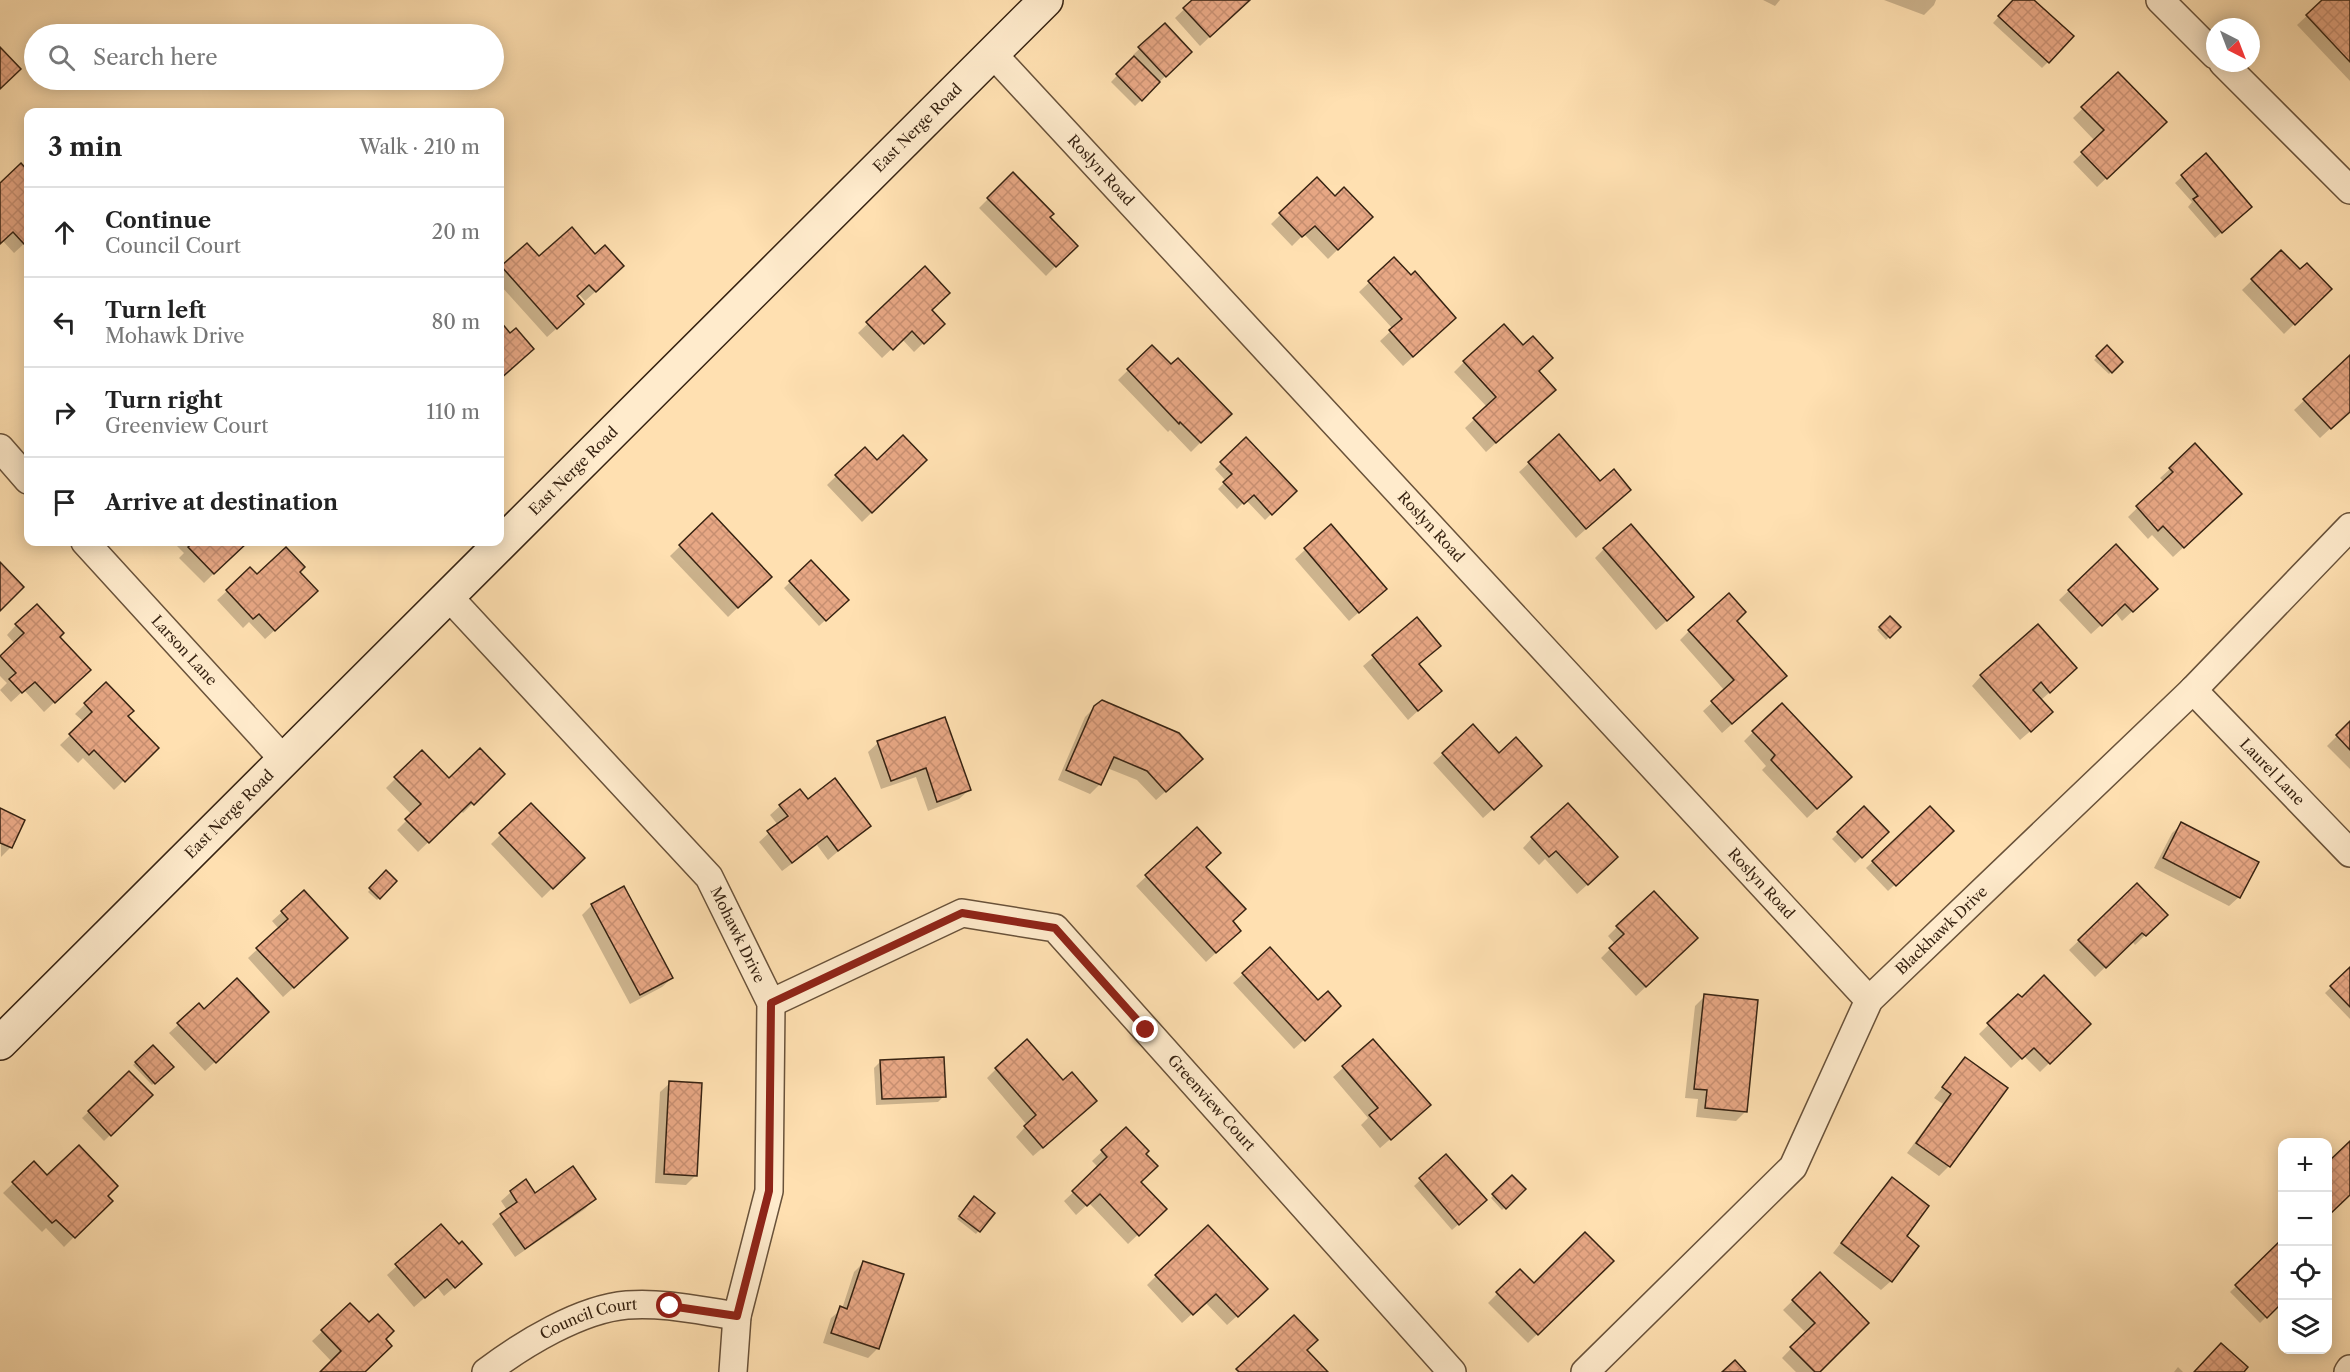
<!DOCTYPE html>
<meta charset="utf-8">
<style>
body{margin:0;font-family:"Libre Caslon Text",serif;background:#f6f6f6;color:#222}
.controls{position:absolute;right:18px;bottom:18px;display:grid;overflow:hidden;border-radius:12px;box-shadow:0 3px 15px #0003}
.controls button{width:54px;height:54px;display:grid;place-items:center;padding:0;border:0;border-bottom:2px solid #e0e0e0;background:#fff;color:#222;font:30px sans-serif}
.compass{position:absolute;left:2206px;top:18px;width:54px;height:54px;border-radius:50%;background:#fff;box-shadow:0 3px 15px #0003;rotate:138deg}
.stop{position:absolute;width:18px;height:18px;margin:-14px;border:4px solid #8f2418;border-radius:50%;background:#fff}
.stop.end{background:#8f2418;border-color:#fff;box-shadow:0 2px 6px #0008}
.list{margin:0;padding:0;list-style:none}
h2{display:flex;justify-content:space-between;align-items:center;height:78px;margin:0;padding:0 24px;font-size:26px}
h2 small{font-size:20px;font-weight:400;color:#767676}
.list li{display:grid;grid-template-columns:39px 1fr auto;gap:18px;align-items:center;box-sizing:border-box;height:90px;padding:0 24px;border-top:2px solid #e0e0e0}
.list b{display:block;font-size:22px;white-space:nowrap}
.list p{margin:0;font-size:20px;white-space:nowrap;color:#767676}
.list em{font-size:20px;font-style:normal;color:#767676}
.icon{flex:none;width:33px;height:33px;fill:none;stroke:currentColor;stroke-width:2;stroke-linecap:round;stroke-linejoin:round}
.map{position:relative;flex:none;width:2350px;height:1372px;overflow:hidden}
.search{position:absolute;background:#fff;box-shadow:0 3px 15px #0003;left:24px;top:24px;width:480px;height:66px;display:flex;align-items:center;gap:15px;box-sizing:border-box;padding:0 21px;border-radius:33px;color:#767676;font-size:22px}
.panel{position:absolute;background:#fff;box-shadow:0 3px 15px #0003;left:24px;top:108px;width:480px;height:438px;border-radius:12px}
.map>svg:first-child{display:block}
.shadow{fill:#0003}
.building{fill:url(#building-cross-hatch);stroke:#372312;stroke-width:1.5}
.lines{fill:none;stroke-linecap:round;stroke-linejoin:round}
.minor-casing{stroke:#69523a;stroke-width:30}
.secondary-casing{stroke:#372312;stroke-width:36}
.minor{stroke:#ffebcc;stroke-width:27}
.secondary{stroke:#ffebcc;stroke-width:33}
.route{stroke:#8f2418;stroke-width:8}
.labels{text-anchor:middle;stroke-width:4.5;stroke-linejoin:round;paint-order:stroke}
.street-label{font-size:15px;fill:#372312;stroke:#ffebcc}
</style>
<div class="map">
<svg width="2350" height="1372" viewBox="0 0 2350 1372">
<defs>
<pattern id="building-cross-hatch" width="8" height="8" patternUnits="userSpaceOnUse" patternTransform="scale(1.5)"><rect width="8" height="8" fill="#e7a784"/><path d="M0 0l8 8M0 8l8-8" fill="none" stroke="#c78f71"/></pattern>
</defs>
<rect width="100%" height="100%" fill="#ffe0b1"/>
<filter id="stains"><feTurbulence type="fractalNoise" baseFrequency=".00333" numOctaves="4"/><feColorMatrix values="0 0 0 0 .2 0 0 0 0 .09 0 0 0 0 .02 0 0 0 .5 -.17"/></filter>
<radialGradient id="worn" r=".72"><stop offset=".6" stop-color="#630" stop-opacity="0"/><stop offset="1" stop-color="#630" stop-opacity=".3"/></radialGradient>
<g class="shadow">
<path d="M1194 0H1249L1200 46 1175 18Z"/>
<path d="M1763 0H1780L1775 6Z"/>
<path d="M1884 0H1936L1934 5 1924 15Z"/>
<path d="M2014 0H2032L2048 62 2042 68 1993 23Z"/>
<path d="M2324 0H2350V81L2297 25Z"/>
<path d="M1165 25 1190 52 1135 106 1111 82 1135 57 1133 55Z"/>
<path d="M2118 74 2165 122 2097 187 2073 162 2095 141 2073 118Z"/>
<path d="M2206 155 2244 213 2215 238 2188 207 2192 202 2175 183Z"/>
<path d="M21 165 28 173V240L14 253 2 240 0 242V185Z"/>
<path d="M1013 174 1048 218 1075 246 1046 276 979 208Z"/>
<path d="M1317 179 1335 198 1371 217 1328 259 1304 234 1292 246 1271 224Z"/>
<path d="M527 245 539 258 613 276 585 301 578 293 575 296 573 314 547 337 500 285V270Z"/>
<path d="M2281 252 2300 271 2330 289 2284 334 2242 290Z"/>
<path d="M1394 259 1445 328 1403 366 1380 341 1393 329 1359 292Z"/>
<path d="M925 269 930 311 943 324 914 352 902 339 882 358 858 333Z"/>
<path d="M500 324 510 335 523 358 500 378Z"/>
<path d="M1152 347 1171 367 1229 414 1191 452 1170 430 1168 432 1118 380Z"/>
<path d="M2107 347 2121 362 2109 374 2094 360Z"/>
<path d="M2350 357V410L2320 438 2294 410Z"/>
<path d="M1464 362 1537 371 1544 399 1486 452 1465 428 1487 407 1454 372Z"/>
<path d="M1246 440 1295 491 1265 520 1246 500 1237 509 1218 489 1226 481 1215 469Z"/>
<path d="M864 449 877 462 925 460 862 522 827 485Z"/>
<path d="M1529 463 1600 483 1620 499 1576 538 1519 472Z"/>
<path d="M2170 469 2230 504 2173 557 2152 535 2148 539 2128 517 2164 482 2160 478Z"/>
<path d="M712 515 770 577 728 617 670 556Z"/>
<path d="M1331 526 1375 598 1349 621 1295 559Z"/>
<path d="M173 542H246L204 583 179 558 184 553Z"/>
<path d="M2115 546 2156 589 2122 621 2115 612 2091 634 2059 600Z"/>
<path d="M1604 549 1683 607 1656 630 1595 558Z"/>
<path d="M811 562 847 600 819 626 784 588Z"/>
<path d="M298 572 307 601 265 639 249 622 243 628 217 600 227 591 257 576Z"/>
<path d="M1890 618 1899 627 1886 640 1877 630Z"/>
<path d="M1417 620 1418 665 1440 691 1408 720 1363 666Z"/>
<path d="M1736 621 1775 686 1722 733 1703 711 1725 691 1680 640 1689 631Z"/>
<path d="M16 625 58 637 79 679 44 712 24 690 11 702 0 690 7 683 0 676V658L15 644 7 635Z"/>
<path d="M1981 676 2066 678 2041 700V722L2020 740 1972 686Z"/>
<path d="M106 684 126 716 157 748 114 790 83 758 78 763 60 745 84 722 75 714Z"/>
<path d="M1095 707 1191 769 1156 800 1137 780 1107 768 1100 784 1090 794 1058 780 1085 717Z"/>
<path d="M2350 723V769L2327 746Z"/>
<path d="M1473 726 1499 755 1531 775 1483 818 1433 763Z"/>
<path d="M1753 732 1840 787 1807 818 1762 770 1766 766 1744 741Z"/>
<path d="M878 743 969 790 959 799 928 811 916 777 881 789 868 752Z"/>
<path d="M422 752 449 780 503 774 463 813 461 811 418 852 397 830 412 815 386 788Z"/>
<path d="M808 801 869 825 828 860 817 845 782 871 759 842 778 825 770 815 780 806Z"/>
<path d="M531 805 583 858 542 898 491 844Z"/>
<path d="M1864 808 1887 832 1855 863 1832 839Z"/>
<path d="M1930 808 1952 831 1888 891 1866 868Z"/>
<path d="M0 809 23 821 10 848 1 857Z"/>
<path d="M2182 824 2239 897 2229 906 2154 868 2172 833Z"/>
<path d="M1197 829 1204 867 1231 922 1230 940 1206 962 1136 886Z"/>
<path d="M1532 838 1607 867 1577 894 1545 859 1539 865 1523 848Z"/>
<path d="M386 873 395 881 377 900 368 892Z"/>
<path d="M2137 885 2166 915 2135 945 2132 941 2095 977 2069 950Z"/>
<path d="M592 905 672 978 662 987 630 1004 582 915Z"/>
<path d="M282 912 337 948 283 997 248 958 279 929 272 921Z"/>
<path d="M1617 927 1687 948 1636 996 1601 958 1615 944 1608 936Z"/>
<path d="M2350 969V1019L2325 993Z"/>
<path d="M1243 974 1330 1016 1294 1049 1233 983Z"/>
<path d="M1705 996 1746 1111 1736 1121 1696 1117 1698 1099 1685 1098 1695 1006Z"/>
<path d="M2018 996 2089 1024 2040 1072 2024 1056 2011 1068 1979 1034Z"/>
<path d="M204 1011 258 1022 205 1071 169 1033 179 1024Z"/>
<path d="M1373 1041 1419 1114 1380 1148 1361 1125 1368 1118 1333 1077Z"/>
<path d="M153 1047 171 1067 152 1085 133 1065Z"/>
<path d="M1965 1059 2006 1088 1949 1166 1939 1176 1907 1153 1943 1104 1934 1098Z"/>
<path d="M881 1061 944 1096 938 1102 876 1105 874 1068Z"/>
<path d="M996 1069 1063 1082 1086 1111 1033 1156 1016 1137 1027 1125 987 1078Z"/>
<path d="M129 1073 151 1095 104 1141 82 1118Z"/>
<path d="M670 1083 696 1175 686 1185 655 1183 660 1092Z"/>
<path d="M1126 1129 1144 1154 1139 1182 1165 1209 1128 1244 1089 1203 1076 1215 1064 1201 1099 1168 1092 1161Z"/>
<path d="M2350 1143V1193L2328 1215V1164Z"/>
<path d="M1446 1156 1479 1206 1452 1230 1414 1186Z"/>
<path d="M34 1163 47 1177 110 1201 64 1247 46 1228 42 1232 3 1193Z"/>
<path d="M1512 1177 1524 1189 1502 1210 1491 1198Z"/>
<path d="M1892 1179 1904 1236 1891 1281 1881 1290 1833 1253Z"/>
<path d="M511 1192 534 1195 594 1199 585 1209 515 1257 492 1224 507 1210 501 1201Z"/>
<path d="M971 1201 993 1213 976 1234 957 1219Z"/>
<path d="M441 1226 470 1274 444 1296 437 1287 414 1307 387 1275Z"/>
<path d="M2282 1241V1301L2260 1323 2230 1292Z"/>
<path d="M1612 1261 1528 1343 1488 1303 1520 1271 1534 1285Z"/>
<path d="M864 1262 878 1348 868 1358 823 1343 831 1318 842 1309 854 1272Z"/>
<path d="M1820 1274 1817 1372H1796L1782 1358 1806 1333 1783 1310Z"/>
<path d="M1156 1276 1256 1299 1227 1325 1205 1302 1182 1323 1147 1285Z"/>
<path d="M350 1305 384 1340 363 1372H322L332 1362 312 1341Z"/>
<path d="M2178 1367 2183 1372H2174Z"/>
</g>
<g class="building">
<path d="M1192 0H1250L1210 37 1183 8Z"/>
<path d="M2013 0H2034L2074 36 2049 63 1998 16Z"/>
<path d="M2322 0H2350V62L2306 15Z"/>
<path d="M1165 23 1192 52 1166 77 1138 47Z"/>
<path d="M0 47 21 69 0 89Z"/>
<path d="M1134 56 1160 82 1142 101 1116 74Z"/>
<path d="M2118 72 2167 122 2107 179 2081 152 2104 130 2081 107Z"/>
<path d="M2206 153 2252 207 2222 233 2193 199 2198 196 2181 175Z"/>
<path d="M21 163 28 171V241L25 245 13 232 0 244V183Z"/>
<path d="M1013 172 1054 214 1050 217 1078 246 1056 267 987 198Z"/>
<path d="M1317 177 1335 196 1344 187 1373 217 1338 250 1315 226 1302 237 1279 213Z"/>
<path d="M572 227 595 254 605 245 624 266 596 292 589 285 577 296 584 304 557 329 501 266 527 243 539 256Z"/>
<path d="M2281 250 2300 269 2307 263 2332 289 2295 325 2251 279Z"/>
<path d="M1394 257 1411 275 1415 271 1456 318 1413 357 1389 330 1402 319 1368 281Z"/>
<path d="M925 266 950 293 932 310 945 324 924 344 912 331 893 350 866 322Z"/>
<path d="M500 321 510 333 516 328 534 349 500 379Z"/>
<path d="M1504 324 1523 345 1533 336 1553 358 1539 371 1556 390 1496 443 1473 418 1496 397 1463 361Z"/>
<path d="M1152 345 1171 364 1178 358 1232 414 1201 443 1180 422 1179 424 1127 369Z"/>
<path d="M2107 345 2123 362 2112 373 2096 356Z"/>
<path d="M2350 355V412L2331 429 2303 399Z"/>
<path d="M1559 434 1600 481 1614 469 1631 490 1586 529 1528 462Z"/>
<path d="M903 435 927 460 872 513 835 475 865 447 877 460Z"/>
<path d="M1246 437 1297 491 1272 515 1254 495 1244 504 1223 482 1232 474 1220 462Z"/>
<path d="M2195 443 2242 494 2184 548 2163 526 2158 531 2136 506 2173 472 2169 468Z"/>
<path d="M712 513 772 577 738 608 679 545Z"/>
<path d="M1331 524 1387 589 1359 613 1304 548Z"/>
<path d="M1631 524 1694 597 1667 621 1603 548Z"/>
<path d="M192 542H248L214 574 188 547 193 543Z"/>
<path d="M2116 544 2158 589 2133 612 2125 604 2102 626 2068 590Z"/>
<path d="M286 547 305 567 300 572 318 591 275 631 259 614 253 619 226 590 250 567 257 574Z"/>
<path d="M811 560 849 600 826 621 789 581Z"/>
<path d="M0 562 24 587 0 611Z"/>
<path d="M1729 593 1746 612 1737 621 1787 676 1732 724 1711 701 1734 680 1688 630Z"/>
<path d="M37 604 64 633 60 637 91 670 55 703 35 682 22 693 9 679 16 673 0 656 24 633 15 624Z"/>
<path d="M1890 616 1901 627 1890 638 1879 627Z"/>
<path d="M1417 617 1441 646 1419 664 1442 691 1418 711 1372 655Z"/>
<path d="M2038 624 2077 668 2050 693 2041 682 2033 690 2053 712 2031 732 1980 675Z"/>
<path d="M106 682 134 711 128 716 159 748 125 782 94 750 89 755 69 734 92 712 84 703Z"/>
<path d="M1102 700 1179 733 1203 759 1166 792 1147 771 1114 757 1101 785 1066 770 1094 706Z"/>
<path d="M1782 703 1852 777 1817 809 1771 760 1775 755 1752 731Z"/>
<path d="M945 717 971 790 937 802 926 768 891 781 877 741Z"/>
<path d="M2350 721V750L2336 735Z"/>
<path d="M1473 724 1499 753 1516 737 1542 766 1494 810 1442 753Z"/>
<path d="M480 748 505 774 474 805 471 802 429 843 405 819 421 804 394 777 422 750 449 778Z"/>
<path d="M835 778 871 826 838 851 827 836 792 863 767 831 788 816 779 805 800 789 808 799Z"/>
<path d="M531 803 585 858 553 889 499 833Z"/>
<path d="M1568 803 1618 857 1588 885 1556 851 1549 857 1531 837Z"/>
<path d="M1864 806 1889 832 1862 858 1837 832Z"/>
<path d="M1930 806 1954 831 1896 886 1872 861Z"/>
<path d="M0 808 25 820 12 848 0 843Z"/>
<path d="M2181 822 2259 862 2240 898 2163 858Z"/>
<path d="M1197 827 1221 853 1206 867 1246 909 1233 921 1241 931 1216 953 1145 875Z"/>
<path d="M386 870 397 881 380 899 369 888Z"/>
<path d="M2137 883 2168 915 2146 936 2142 933 2106 968 2078 940Z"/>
<path d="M624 886 673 978 640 995 591 904Z"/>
<path d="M304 890 348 938 294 988 256 948 288 919 281 911Z"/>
<path d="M1654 891 1698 938 1646 987 1609 948 1624 934 1616 926Z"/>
<path d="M1270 947 1318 1000 1328 991 1341 1006 1305 1041 1242 973Z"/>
<path d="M2350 967V1007L2330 986Z"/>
<path d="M2044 975 2091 1024 2050 1064 2034 1048 2022 1059 1987 1023 2018 994 2022 997Z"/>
<path d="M237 978 269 1012 216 1063 177 1023 199 1003 204 1009Z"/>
<path d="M1704 994 1758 1000 1747 1112 1705 1108 1707 1090 1694 1089Z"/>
<path d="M1027 1039 1063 1080 1072 1072 1097 1101 1043 1148 1024 1126 1036 1115 995 1068Z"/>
<path d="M1373 1039 1431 1105 1391 1140 1369 1115 1378 1108 1342 1066Z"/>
<path d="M153 1045 174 1067 155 1084 135 1062Z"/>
<path d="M944 1057 946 1097 882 1099 880 1060Z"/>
<path d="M1965 1057 2008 1088 1950 1167 1916 1143 1951 1094 1942 1087Z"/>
<path d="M129 1071 153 1095 111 1136 88 1111Z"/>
<path d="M669 1081 702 1083 697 1176 664 1174Z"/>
<path d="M1126 1127 1149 1151 1146 1154 1158 1166 1141 1182 1167 1209 1139 1236 1100 1194 1087 1206 1072 1191 1107 1157 1101 1150Z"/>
<path d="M2350 1141V1195L2328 1216V1162Z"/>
<path d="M79 1145 118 1186 108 1196 113 1201 75 1238 56 1220 52 1223 12 1182 34 1161 47 1175Z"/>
<path d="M1446 1154 1487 1200 1459 1225 1419 1178Z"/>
<path d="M573 1166 596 1199 525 1249 500 1214 517 1202 510 1191 526 1179 535 1193Z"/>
<path d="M1512 1175 1526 1189 1506 1209 1492 1194Z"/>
<path d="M1892 1177 1929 1206 1907 1236 1919 1246 1892 1282 1841 1243Z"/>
<path d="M974 1196 995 1213 980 1232 959 1216Z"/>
<path d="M441 1224 459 1244 462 1241 482 1264 455 1288 447 1279 425 1298 395 1264Z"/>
<path d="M1208 1225 1268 1289 1238 1317 1216 1294 1193 1315 1155 1275Z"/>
<path d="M1585 1232 1614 1261 1538 1335 1496 1292 1520 1269 1534 1283Z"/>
<path d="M2282 1239V1303L2267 1318 2235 1285Z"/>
<path d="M863 1261 904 1274 879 1349 831 1333 840 1306 847 1309Z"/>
<path d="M1820 1272 1869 1323 1820 1372H1815L1790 1347 1815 1323 1792 1300Z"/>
<path d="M350 1303 369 1322 378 1314 394 1331 386 1339 392 1346 365 1372H320L341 1351 321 1330Z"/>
<path d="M1294 1315 1318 1340 1307 1350 1328 1372H1239L1236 1369Z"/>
<path d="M2221 1343 2248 1367 2244 1372H2194Z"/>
<path d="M1735 1360 1746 1372H1722Z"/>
</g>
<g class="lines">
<g class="minor-casing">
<g id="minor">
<path d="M2160 0 2215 55"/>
<path id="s1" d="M992 53 1869 1000"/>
<path d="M2223 63 2350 190"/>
<path d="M0 448 28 480"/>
<path id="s2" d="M85 542 284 760"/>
<path id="s3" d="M448 596 709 877 771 1003 769 1191 737 1316 733 1372"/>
<path id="s4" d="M2193 690 2350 853"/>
<path id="s5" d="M771 1003 962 913 1055 928 1452 1372"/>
<path id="s6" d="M486 1372C523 1344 580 1309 627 1305 664 1302 701 1311 737 1316"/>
<path id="s7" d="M1585 1372 1793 1167 1869 1000 2193 690 2350 527"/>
<path d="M2348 1372 2350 1369"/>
</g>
</g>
<g class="secondary-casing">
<g id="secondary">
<path id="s8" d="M0 1043 1046 0"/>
</g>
</g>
<use href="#minor" class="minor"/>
<use href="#secondary" class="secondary"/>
</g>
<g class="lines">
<path class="route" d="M670 1306 737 1316 769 1191 771 1003 962 913 1055 928 1146 1030"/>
</g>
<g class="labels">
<g class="street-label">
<text dy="5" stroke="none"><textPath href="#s8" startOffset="1296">East Nerge Road</textPath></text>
<text dy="5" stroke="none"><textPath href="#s1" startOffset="160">Roslyn Road</textPath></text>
<text dy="5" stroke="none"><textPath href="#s8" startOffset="810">East Nerge Road</textPath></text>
<text dy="5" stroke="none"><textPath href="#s1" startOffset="646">Roslyn Road</textPath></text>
<text dy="5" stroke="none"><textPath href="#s2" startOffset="147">Larson Lane</textPath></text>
<text dy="5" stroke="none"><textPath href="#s4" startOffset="114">Laurel Lane</textPath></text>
<text dy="5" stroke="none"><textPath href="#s8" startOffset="324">East Nerge Road</textPath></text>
<text dy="5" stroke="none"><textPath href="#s1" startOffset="1132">Roslyn Road</textPath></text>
<text dy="5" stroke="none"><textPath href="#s7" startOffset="576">Blackhawk Drive</textPath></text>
<text dy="5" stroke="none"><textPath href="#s3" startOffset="448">Mohawk Drive</textPath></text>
<text dy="5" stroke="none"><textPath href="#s5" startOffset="540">Greenview Court</textPath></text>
<text dy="5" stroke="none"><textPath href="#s6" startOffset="117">Council Court</textPath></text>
</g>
</g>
<rect width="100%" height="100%" filter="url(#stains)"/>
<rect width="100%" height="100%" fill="url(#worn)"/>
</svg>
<div class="controls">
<button>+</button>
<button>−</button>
<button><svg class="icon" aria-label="locate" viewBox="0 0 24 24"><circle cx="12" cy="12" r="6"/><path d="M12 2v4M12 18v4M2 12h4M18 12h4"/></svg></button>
<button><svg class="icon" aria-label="layers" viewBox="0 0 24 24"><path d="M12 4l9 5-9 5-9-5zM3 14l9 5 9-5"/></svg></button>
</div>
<svg class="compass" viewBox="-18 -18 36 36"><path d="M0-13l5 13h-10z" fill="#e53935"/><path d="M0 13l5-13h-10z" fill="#767676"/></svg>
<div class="stop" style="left:670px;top:1306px"></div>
<div class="stop end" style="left:1146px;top:1030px"></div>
<div class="search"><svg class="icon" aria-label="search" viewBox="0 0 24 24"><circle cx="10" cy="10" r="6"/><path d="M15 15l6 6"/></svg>Search here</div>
<section class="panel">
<h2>3 min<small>Walk · 210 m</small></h2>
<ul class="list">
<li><svg class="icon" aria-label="ahead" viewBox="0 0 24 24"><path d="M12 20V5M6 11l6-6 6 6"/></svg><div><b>Continue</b><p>Council Court</p></div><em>20 m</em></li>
<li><svg class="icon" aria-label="left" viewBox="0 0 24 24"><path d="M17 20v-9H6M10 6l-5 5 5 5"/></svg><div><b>Turn left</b><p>Mohawk Drive</p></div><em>80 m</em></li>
<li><svg class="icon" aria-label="right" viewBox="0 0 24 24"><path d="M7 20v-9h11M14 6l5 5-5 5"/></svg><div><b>Turn right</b><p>Greenview Court</p></div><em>110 m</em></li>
<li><svg class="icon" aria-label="arrive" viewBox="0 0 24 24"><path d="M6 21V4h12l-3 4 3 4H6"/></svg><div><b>Arrive at destination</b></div></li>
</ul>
</section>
</div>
